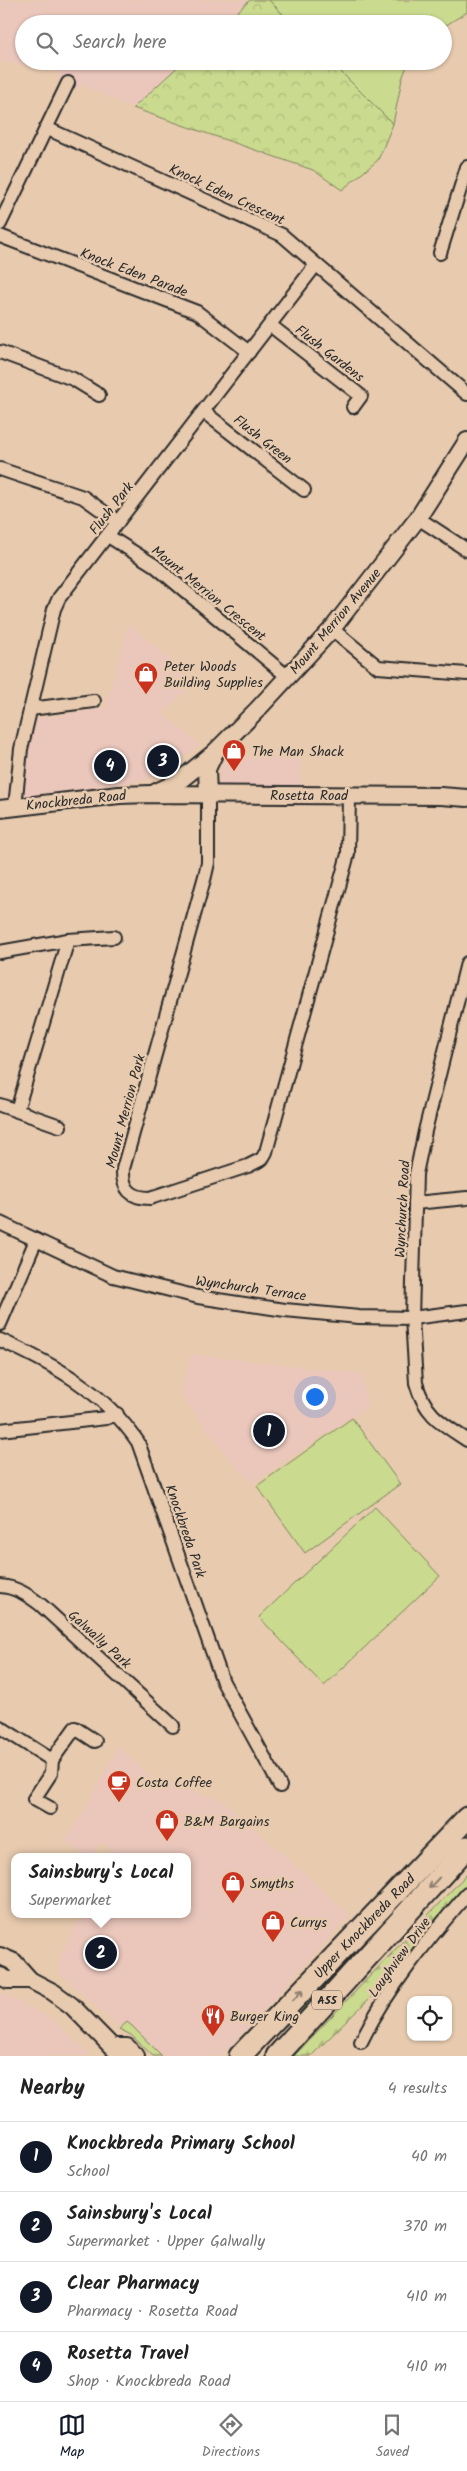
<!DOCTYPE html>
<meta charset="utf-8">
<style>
body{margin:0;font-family:Kalam,sans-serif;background:#f6f6f6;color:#222}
.controls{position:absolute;right:15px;bottom:15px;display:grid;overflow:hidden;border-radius:10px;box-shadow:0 1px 4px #0004}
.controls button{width:45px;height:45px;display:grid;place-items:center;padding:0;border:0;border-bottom:1px solid #e0e0e0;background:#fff;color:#222;font:25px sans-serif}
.you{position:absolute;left:314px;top:1396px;width:18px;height:18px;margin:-12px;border:4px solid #fff;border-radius:50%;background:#1a73e8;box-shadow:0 0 0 8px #1a73e833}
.badge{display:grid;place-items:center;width:32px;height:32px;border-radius:50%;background:#111827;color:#fff;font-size:16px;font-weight:700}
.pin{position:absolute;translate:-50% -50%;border:2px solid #fff;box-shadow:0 1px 5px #0006}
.popup{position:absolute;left:11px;top:1853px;width:180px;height:65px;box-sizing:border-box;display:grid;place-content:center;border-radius:10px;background:#fff;filter:drop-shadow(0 1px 4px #0005);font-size:16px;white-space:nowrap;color:#767676}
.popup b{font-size:19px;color:#222}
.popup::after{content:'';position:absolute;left:50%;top:100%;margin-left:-10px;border:10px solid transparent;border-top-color:#fff}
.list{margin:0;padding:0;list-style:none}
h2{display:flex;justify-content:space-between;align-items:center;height:65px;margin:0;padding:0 20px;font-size:21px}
h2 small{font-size:16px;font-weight:400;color:#767676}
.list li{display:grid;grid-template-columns:32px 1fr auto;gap:15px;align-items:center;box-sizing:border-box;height:70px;padding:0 20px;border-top:1px solid #e0e0e0}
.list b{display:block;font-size:19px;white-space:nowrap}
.list p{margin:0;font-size:16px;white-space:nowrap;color:#767676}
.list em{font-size:16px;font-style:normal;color:#767676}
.icon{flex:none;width:28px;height:28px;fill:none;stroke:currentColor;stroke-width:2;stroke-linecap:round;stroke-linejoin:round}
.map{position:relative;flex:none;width:467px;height:2056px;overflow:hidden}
.search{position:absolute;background:#fff;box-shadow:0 1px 4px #0004;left:15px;right:15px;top:15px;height:55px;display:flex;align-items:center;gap:12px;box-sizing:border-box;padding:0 18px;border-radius:28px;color:#767676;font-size:19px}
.sheet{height:345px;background:#fff}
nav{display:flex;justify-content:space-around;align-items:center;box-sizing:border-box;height:70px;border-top:1px solid #e0e0e0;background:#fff;font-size:14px;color:#767676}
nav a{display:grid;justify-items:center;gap:2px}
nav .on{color:#111827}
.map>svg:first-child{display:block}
.built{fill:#eac6bb}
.green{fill:#cada8e;stroke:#7a825c}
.forest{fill:url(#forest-firs);stroke:#7a825c}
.park{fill:url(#park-crowns);stroke:#7a825c}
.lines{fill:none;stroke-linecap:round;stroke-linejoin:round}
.minor-casing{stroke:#2b2b2b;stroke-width:16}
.tertiary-casing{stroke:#2b2b2b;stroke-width:20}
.trunk-casing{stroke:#2b2b2b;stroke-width:25}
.minor{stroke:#e8cbaf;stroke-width:12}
.tertiary{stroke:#e8cbaf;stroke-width:16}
.trunk{stroke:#e8cbaf;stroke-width:21}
.oneway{stroke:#8a7b6d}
.labels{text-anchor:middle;stroke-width:5;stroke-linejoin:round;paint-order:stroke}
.shield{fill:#e8cbaf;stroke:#645b53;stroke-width:1}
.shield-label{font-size:12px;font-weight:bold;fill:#2b2b2b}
.street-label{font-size:14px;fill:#2b2b2b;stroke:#e8cbaf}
.poi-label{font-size:14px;fill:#2b2b2b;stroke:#e8cbaf;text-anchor:start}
</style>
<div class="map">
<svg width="467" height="2056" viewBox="0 0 467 2056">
<defs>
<pattern id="forest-firs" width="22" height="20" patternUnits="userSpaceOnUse" patternTransform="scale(1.25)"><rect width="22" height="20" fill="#cada8e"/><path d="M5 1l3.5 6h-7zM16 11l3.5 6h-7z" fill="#aebb7b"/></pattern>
<pattern id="park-crowns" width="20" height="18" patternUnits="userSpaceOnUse" patternTransform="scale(1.25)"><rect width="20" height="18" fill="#cada8e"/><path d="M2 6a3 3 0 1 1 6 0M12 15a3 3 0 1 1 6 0" fill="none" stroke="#aebb7b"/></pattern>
</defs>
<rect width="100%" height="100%" fill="#e8cbaf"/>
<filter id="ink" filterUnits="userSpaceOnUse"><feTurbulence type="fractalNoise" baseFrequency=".02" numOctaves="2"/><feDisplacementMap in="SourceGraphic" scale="10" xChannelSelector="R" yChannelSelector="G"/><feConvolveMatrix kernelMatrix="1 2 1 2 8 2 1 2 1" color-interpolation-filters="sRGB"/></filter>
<g filter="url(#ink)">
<g class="built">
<path d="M0 0H250L224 24H24V61H184L133 108 81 85 79 89 57 79 59 74 54 72 0 61Z"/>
<path d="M129 624 196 681 163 714 200 745 157 776 139 781 6 799 18 722 105 708Z"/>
<path d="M281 749H300L301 785H220V768L236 751 242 757 272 756 273 753H278Z"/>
<path d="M191 1354 362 1374 367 1410 358 1413 251 1483 222 1449 181 1395Z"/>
<path d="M119 1746 154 1781 161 1775 173 1785 223 1801 350 1915 221 2056H152L59 1973V1957L83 1914H187V1857H114L115 1854 101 1842 90 1857H86L64 1841 80 1818Z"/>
<path d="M0 1992 50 2018 80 2045 90 2056H0Z"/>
</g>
<g class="green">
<path d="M269 0H467V12L443 27V24H292Z"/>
<path d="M330 61H409L402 79 393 124Z"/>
<path d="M352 1418 400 1484 305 1553 257 1486Z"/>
<path d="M375 1507 440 1576 324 1686 259 1617Z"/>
<path d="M467 1828V1838L375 1938 255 2056H251Z"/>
<path d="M127 2022 132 2026 162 2056H153L131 2035 119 2029Z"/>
</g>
<path class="forest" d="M467 1874V1887L375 1993 311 2056H294Z"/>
<g class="park">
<path d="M250 0H269L292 24H224Z"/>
<path d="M184 61H330L393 124 378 160 342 190 313 170 133 108Z"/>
</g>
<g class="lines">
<g class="minor-casing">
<g id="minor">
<path d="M46 128 282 235 467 394"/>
<path d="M0 224 68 83"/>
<path d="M0 236 197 312 249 352"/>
<path d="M440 253 467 167"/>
<path d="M270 325 361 396 353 407"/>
<path d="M0 352 73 379 99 395"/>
<path d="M204 412 304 490"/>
<path d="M0 469 83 497 118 522"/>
<path d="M418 518 467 550"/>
<path d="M108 536 154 565 288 677"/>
<path d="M332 629 378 667 467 674"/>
<path d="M30 709 94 701"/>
<path d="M208 795V863L205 876 123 1169C122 1189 131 1198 150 1198L248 1166 262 1159 266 1152 348 854 349 796"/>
<path d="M15 807 21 749 54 609 59 598 315 266"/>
<path d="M0 952 68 940 114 937"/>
<path d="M467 963 425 1131 416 1174 412 1318 416 1383C425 1415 441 1423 467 1440"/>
<path d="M0 1105 60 1126"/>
<path d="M17 1110 68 940"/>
<path d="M415 1203 467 1198"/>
<path d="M0 1223 113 1276 198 1297 285 1310 359 1317 412 1318 467 1311"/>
<path d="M0 1324 36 1240"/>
<path d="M0 1340C55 1365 103 1391 138 1442L223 1682 280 1786"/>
<path d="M0 1430 106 1418 117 1414"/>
<path d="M0 1586C16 1587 28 1595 41 1605L173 1726"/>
<path d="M0 1727 52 1760 51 1773 34 1799 50 1808"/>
<path d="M52 1760 75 1728 95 1741"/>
<path d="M361 2042C386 1990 429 1938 467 1894"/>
</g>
</g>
<g class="tertiary-casing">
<g id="tertiary">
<path d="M156 792 178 782 214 753"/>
<path d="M208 795 207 769 215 752 257 710 332 629 418 518 467 441"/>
<path d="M0 809 119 795 151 794 441 796 467 798"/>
<path d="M0 1956 14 1962 30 1980 53 1992 72 2006 121 2056"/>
<path d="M0 1976 8 1980H30"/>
<path d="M113 2047H127L136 2056"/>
</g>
</g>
<g class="trunk-casing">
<g id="trunk">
<path d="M240 2056 467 1818"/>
<path d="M277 2056 467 1847"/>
</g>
</g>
<use href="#minor" class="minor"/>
<use href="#tertiary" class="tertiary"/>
<use href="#trunk" class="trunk"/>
</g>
<defs><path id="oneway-shaft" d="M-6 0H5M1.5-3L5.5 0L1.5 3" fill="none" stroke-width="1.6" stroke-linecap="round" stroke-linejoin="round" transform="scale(1.25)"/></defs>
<g class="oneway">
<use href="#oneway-shaft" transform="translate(434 1883) rotate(133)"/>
<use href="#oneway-shaft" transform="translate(298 1995) rotate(-46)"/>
</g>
</g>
<defs>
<g id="shop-pin" transform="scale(1.25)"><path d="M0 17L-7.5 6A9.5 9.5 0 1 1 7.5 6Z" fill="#c8321e" stroke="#e8cbaf"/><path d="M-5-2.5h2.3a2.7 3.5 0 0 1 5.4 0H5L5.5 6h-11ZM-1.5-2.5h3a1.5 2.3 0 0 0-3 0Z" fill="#fff"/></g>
<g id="cafe-pin" transform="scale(1.25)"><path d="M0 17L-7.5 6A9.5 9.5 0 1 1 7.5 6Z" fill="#c8321e" stroke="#e8cbaf"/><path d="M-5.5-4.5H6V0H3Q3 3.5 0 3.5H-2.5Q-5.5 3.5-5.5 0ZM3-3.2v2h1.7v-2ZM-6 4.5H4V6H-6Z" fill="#fff"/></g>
<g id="restaurant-pin" transform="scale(1.25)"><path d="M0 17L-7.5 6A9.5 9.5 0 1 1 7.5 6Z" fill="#c8321e" stroke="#e8cbaf"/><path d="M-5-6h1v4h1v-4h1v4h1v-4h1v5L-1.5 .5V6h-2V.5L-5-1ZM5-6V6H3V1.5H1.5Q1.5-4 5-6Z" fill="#fff"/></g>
</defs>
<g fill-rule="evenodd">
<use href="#shop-pin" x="146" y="674"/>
<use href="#shop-pin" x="234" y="751"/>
<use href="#cafe-pin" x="119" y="1782"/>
<use href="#shop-pin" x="167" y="1821"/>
<use href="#shop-pin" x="233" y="1883"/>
<use href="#shop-pin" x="273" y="1922"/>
<use href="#restaurant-pin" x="213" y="2016"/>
</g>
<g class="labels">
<rect class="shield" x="312" y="1990.5" width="30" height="19" rx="4"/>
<g class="shield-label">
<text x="327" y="2004">A55</text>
</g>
<g class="street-label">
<text transform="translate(227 194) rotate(25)" y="5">Knock Eden Crescent</text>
<text transform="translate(134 272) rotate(21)" y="5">Knock Eden Parade</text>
<text transform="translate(330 353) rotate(38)" y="5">Flush Gardens</text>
<text transform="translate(263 439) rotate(38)" y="5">Flush Green</text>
<text transform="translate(111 508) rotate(-52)" y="5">Flush Park</text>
<text transform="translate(209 593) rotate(39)" y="5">Mount Merrion Crescent</text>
<text transform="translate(335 621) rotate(-50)" y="5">Mount Merrion Avenue</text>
<text x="309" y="800">Rosetta Road</text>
<text transform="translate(76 800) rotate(-6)" y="5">Knockbreda Road</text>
<text transform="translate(125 1111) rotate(-75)" y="5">Mount Merrion Park</text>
<text transform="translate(402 1209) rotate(-87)" y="5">Wynchurch Road</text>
<text transform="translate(251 1288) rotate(8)" y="5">Wynchurch Terrace</text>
<text transform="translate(186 1531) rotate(71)" y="5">Knockbreda Park</text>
<text transform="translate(100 1639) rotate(42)" y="5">Galwally Park</text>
<text transform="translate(364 1926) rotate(-46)" y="5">Upper Knockbreda Road</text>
<text transform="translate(399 1957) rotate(-54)" y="5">Loughview Drive</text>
</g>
<g class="poi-label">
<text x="164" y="671">Peter Woods<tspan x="164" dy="16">Building Supplies</tspan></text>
<text x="252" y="756">The Man Shack</text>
<text x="136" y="1787">Costa Coffee</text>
<text x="184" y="1826">B&amp;M Bargains</text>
<text x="250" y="1888">Smyths</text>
<text x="290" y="1927">Currys</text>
<text x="230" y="2021">Burger King</text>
</g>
</g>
</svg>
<div class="controls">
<button><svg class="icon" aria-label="locate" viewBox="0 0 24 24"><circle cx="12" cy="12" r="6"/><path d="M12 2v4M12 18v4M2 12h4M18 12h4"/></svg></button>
</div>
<div class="you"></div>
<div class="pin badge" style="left:269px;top:1431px">1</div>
<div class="pin badge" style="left:101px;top:1953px">2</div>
<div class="popup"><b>Sainsbury's Local</b>Supermarket</div>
<div class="pin badge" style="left:163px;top:761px">3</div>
<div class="pin badge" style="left:110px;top:766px">4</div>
<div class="search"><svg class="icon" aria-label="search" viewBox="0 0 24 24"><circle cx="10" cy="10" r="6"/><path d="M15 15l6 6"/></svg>Search here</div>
</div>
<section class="sheet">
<h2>Nearby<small>4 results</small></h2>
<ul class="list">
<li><span class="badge">1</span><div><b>Knockbreda Primary School</b><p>School</p></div><em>40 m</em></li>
<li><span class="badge">2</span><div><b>Sainsbury's Local</b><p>Supermarket · Upper Galwally</p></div><em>370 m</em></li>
<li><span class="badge">3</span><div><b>Clear Pharmacy</b><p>Pharmacy · Rosetta Road</p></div><em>410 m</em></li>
<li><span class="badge">4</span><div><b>Rosetta Travel</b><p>Shop · Knockbreda Road</p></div><em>410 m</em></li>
</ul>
</section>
<nav>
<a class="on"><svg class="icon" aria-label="map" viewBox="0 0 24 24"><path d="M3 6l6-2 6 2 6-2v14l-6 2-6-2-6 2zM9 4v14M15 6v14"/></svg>Map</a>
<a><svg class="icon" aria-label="directions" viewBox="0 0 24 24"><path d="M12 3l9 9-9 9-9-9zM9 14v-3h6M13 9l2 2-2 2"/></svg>Directions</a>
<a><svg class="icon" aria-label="saved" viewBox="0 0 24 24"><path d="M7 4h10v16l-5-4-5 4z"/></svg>Saved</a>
</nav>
